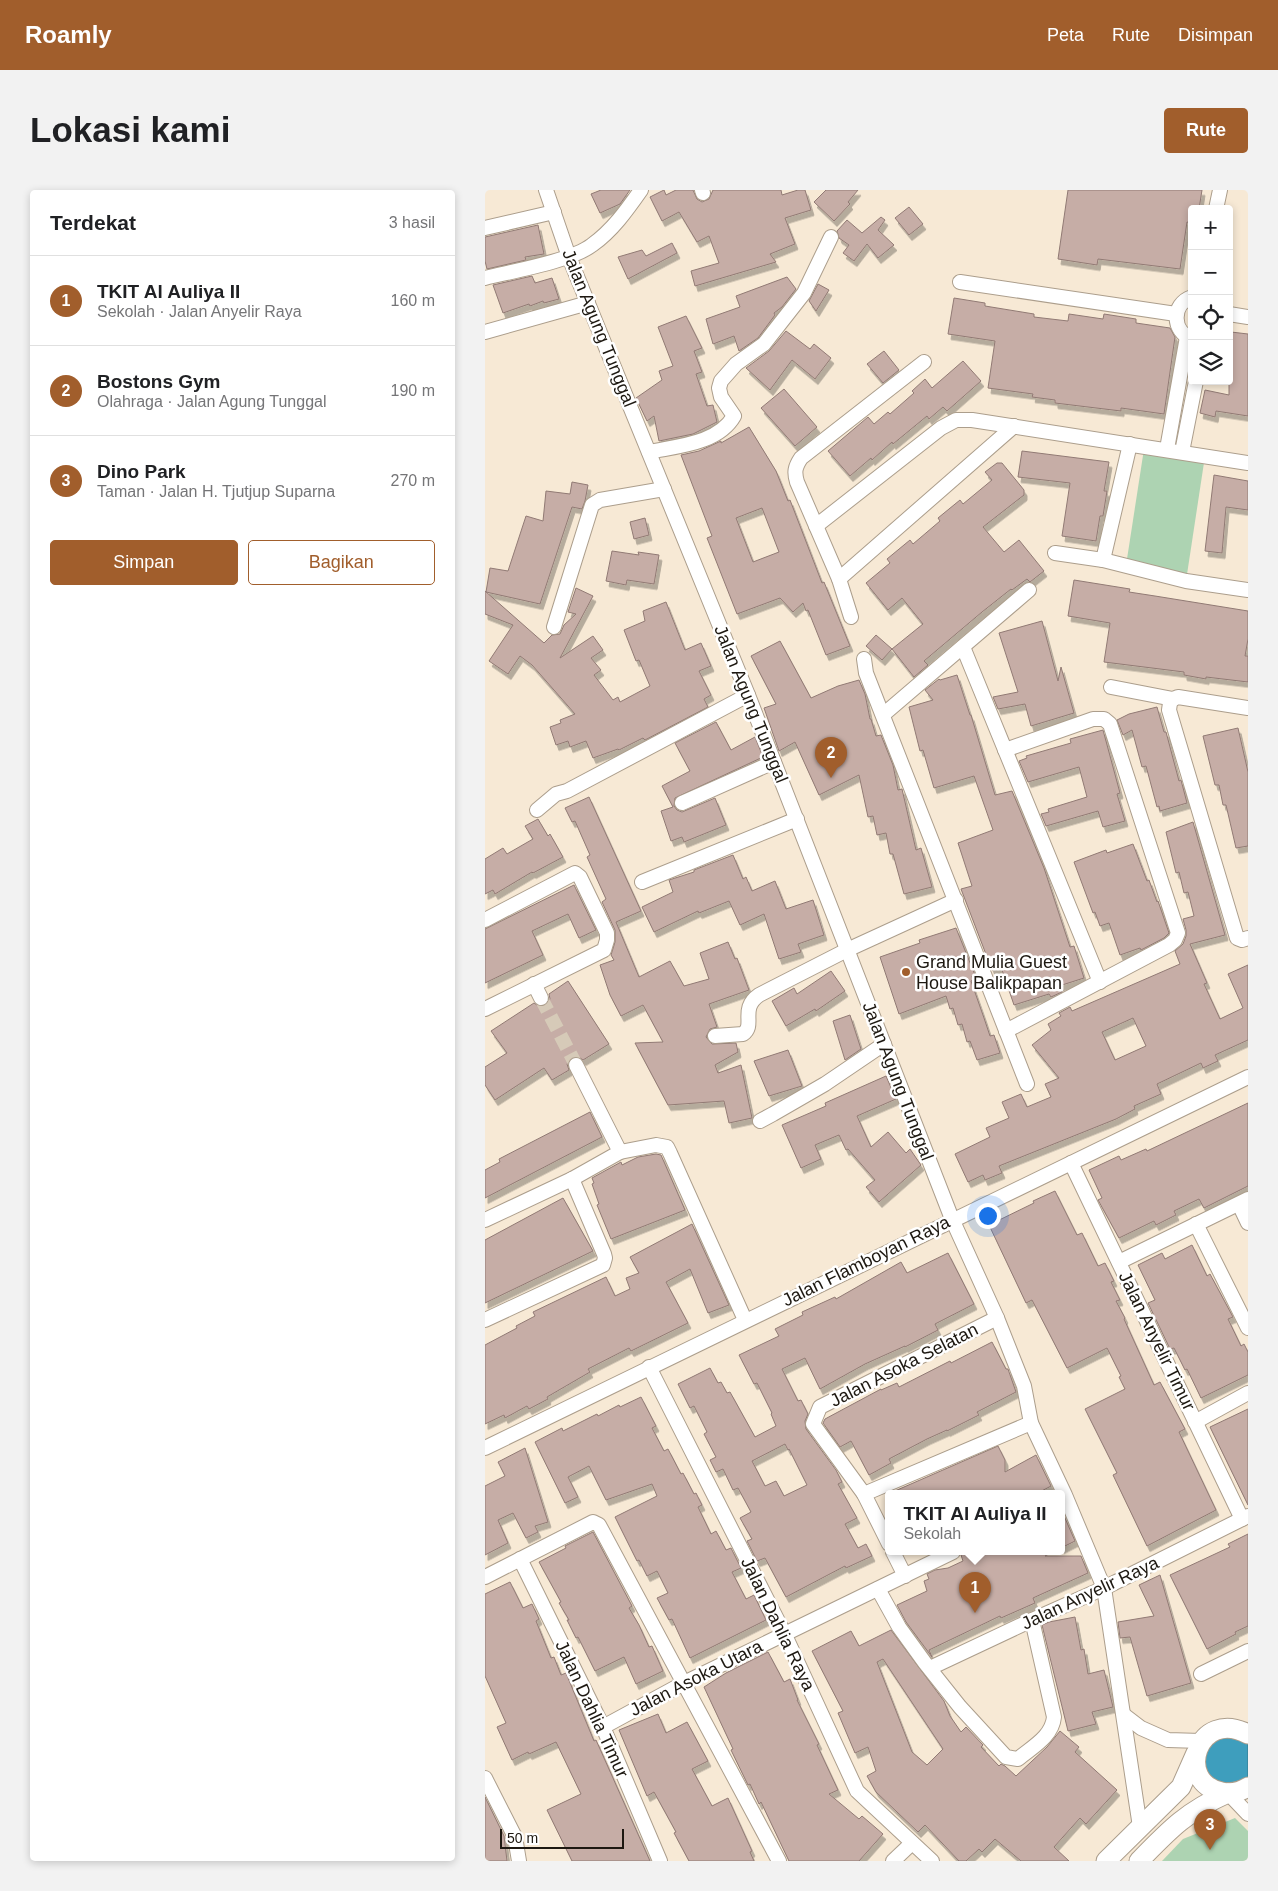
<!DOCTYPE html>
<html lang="id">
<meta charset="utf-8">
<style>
body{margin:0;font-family:Arial,sans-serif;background:#f2f2f2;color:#202124}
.controls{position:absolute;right:15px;top:15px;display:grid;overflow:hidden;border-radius:5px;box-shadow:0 2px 8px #0003}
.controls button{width:45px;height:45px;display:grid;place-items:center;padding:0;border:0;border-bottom:1px solid #e0e0e0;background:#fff;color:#202124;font:25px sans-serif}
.scale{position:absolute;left:15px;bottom:12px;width:124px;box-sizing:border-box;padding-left:5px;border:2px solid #1d1811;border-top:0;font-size:14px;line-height:18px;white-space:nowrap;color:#1d1811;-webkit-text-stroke:4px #fff;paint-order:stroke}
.you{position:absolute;left:502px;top:1025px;width:18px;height:18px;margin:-12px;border:4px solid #fff;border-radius:50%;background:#1a73e8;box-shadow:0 0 0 8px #1a73e833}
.badge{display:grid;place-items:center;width:32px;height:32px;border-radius:50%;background:#a15e2c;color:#fff;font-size:16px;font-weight:700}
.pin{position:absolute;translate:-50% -41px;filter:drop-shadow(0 1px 2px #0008)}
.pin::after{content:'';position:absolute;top:26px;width:18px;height:15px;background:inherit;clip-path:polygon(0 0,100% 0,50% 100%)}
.popup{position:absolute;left:400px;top:1300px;width:180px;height:65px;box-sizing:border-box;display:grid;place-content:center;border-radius:5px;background:#fff;filter:drop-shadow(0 1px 4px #0005);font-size:16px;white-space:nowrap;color:#757577}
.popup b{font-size:19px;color:#202124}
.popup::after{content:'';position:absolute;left:50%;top:100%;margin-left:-10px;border:10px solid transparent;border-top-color:#fff}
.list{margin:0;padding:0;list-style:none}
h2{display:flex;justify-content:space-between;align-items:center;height:65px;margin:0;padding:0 20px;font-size:21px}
h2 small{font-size:16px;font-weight:400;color:#757577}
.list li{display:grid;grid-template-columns:32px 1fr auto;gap:15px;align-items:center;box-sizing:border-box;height:90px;padding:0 20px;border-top:1px solid #e0e0e0}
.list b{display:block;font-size:19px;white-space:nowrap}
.list p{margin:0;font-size:16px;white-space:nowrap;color:#757577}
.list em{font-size:16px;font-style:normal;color:#757577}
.actions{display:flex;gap:10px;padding:15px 20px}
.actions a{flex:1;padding:11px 0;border:1px solid #a15e2c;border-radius:5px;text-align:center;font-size:18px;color:#a15e2c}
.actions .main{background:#a15e2c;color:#fff}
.icon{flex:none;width:28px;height:28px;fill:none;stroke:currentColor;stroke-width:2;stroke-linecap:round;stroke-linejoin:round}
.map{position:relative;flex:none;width:763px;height:1671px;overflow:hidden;border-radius:5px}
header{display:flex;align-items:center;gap:30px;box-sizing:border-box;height:70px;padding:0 25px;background:#a15e2c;color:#fff}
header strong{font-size:24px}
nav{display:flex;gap:28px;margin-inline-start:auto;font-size:18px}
.intro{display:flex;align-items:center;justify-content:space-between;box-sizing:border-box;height:120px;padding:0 30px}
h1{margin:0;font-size:35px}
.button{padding:12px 22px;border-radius:5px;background:#a15e2c;color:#fff;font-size:18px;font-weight:700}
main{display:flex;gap:30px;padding:0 30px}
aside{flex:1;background:#fff;border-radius:5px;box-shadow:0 2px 8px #0003}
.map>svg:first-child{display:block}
.green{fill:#add3b2}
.water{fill:#3e9ebd;stroke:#347689}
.building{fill:#c6ada6;stroke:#917a74;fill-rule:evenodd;filter:url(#shadow)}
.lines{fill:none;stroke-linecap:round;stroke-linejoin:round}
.street-tunnel{stroke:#d6cab8;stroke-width:14;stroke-dasharray:14 7;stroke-linecap:butt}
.street-casing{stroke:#ac9e8c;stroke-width:16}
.secondary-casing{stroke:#ac9e8c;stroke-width:21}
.street{stroke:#fff;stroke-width:14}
.secondary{stroke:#fff;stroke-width:19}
.poi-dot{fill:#a15e2c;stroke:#fff;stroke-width:2}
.labels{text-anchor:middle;stroke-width:5;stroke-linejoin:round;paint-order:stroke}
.street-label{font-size:18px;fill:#1d1811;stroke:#fff}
.poi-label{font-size:18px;fill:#1d1811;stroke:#fff;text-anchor:start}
</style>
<header>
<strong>Roamly</strong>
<nav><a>Peta</a><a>Rute</a><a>Disimpan</a></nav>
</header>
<div class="intro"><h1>Lokasi kami</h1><a class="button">Rute</a></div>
<main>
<aside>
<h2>Terdekat<small>3 hasil</small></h2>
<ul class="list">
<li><span class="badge">1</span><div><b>TKIT Al Auliya II</b><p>Sekolah · Jalan Anyelir Raya</p></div><em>160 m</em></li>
<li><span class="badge">2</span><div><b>Bostons Gym</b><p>Olahraga · Jalan Agung Tunggal</p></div><em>190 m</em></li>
<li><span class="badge">3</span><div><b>Dino Park</b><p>Taman · Jalan H. Tjutjup Suparna</p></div><em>270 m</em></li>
</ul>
<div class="actions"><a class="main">Simpan</a><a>Bagikan</a></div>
</aside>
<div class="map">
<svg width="763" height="1671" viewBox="0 0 763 1671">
<defs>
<filter id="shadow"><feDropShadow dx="3" dy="5.5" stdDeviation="0" flood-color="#0004"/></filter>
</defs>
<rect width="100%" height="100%" fill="#f7e9d5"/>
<g class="green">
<path d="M659 259 720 266 701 391 640 382Z"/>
<path d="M750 1628 763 1641V1671H677L698 1649Z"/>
</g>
<path class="water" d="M729 1545 763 1549V1593L726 1595 716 1560Z"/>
<g class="building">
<path d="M116 0H145L135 14 115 23 106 4Z"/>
<path d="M179 0 181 5 191 0H208L212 9 217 12 224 9 228 0H296L297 5 313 0H320L326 20 300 28 310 54 285 64 291 72 210 96 206 81 234 73 224 46 212 52 194 22 177 31 165 7Z"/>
<path d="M341 0H373L363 12 365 14 349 31 329 12Z"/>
<path d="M583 0H717L714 19H707V33L702 32 695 79 613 69 612 75 573 69Z"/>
<path d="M424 17 438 34 424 45 410 28Z"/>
<path d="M396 27 400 30 393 40 409 55 393 68 382 54 369 71 358 63 364 55 354 48 352 41 362 30 377 43Z"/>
<path d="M53 35 59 64 40 67 41 70 2 79 0 71V47Z"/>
<path d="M187 53 192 63 143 89 133 67 157 60 161 66Z"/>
<path d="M47 86 50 93 67 88 74 109 59 113 58 111 45 116 44 114 18 123 8 95Z"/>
<path d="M302 87 311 99 297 117 289 123 290 125 273 148 254 161 249 146 228 154 221 129 255 117 251 106Z"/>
<path d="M333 94 344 100 331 121 324 111Z"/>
<path d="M469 108 500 113V116L549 124V127L583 131 584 124 618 129 619 124 651 129V133L685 138 690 147 679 224 636 218V221L570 213V210L547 207 548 204 503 198 510 151 463 144Z"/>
<path d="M201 126 217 158 209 161 217 182 211 184 222 216 228 215 232 232 208 244 174 251 169 226 162 231 151 208 177 190 174 181 188 176 173 137Z"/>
<path d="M301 141 325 159 329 154 346 168 330 189 307 170 285 200 261 178 284 161Z"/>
<path d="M746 142 763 144V226L731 221 730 227 715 223 720 200 744 205V156Z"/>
<path d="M399 161 414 180 398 193 382 174Z"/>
<path d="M478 171 496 191 462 221 458 217 444 229 442 226 408 254 407 252 387 270 386 268 365 286 343 261 383 227 389 234 403 222 405 224 429 203 427 201 440 189 447 198Z"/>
<path d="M299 199 332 237 310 256 276 218Z"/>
<path d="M264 237 291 281 303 311 305 310 337 393 339 392 365 456 341 465 323 420 321 421 318 413 308 422 295 408 252 424 222 348 227 346 196 265 214 261 236 251V253ZM277 318 294 362 268 372 251 328Z"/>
<path d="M537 261 624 272 619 301H622L618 326H615L611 351 577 346 585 293 533 287Z"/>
<path d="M512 273H517L539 300V305L498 337 519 362 534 350 559 381 545 392 542 389 527 400 526 399 497 422 439 471 443 475 429 487 407 459 438 434 417 408 403 420 381 393 405 373 402 369 425 350 428 354 455 331 453 328 475 310 478 314 507 290 500 282Z"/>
<path d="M729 285 763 291V320L741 317 737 363 720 361Z"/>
<path d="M87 292 103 295 100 311 97 319 87 317 55 414 1 402 5 378 23 381 41 326 58 331 61 301 85 304Z"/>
<path d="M160 328 164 345 149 349 145 332Z"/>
<path d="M127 361 154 365 153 362 174 365 169 394 142 390 141 395 121 391Z"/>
<path d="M589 390 645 399 644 402 670 406 763 421V449L760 466H763V492L721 487V489L699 485V482L619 472 625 433 583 426Z"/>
<path d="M91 398 108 406 75 468 108 446 118 460 106 468 116 480 109 485 128 510 133 507 135 512 165 496 154 470 151 471 139 440 160 431 158 421 181 412 200 460 216 453 226 476 214 481 226 505 219 509 223 517 160 550 158 548 134 560 133 559 108 568 101 551 85 557 83 551 71 555 65 537 76 533 75 530 90 524 47 475 35 466 23 484 4 471 28 435 0 424V401L59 453 67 445 75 444 79 435 91 424 83 422Z"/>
<path d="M557 431 573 491 576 477 589 523 546 536 540 514 513 519 508 507 533 502 514 443Z"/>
<path d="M391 445 407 459 397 470 381 456Z"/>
<path d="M295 451 326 508 353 496 374 490 380 504 385 529H386L391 546 396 545 408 575 413 600 417 599 431 660 436 658 447 697 419 704 408 664H405L401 643 392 645 388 626 383 627 374 585 334 605 310 552 294 561 279 518 291 514 266 466Z"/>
<path d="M472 485 485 525H486L510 605 527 601 559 678 585 757 589 756 599 788 574 796 577 802 566 807 564 804 529 815 516 777 507 780 476 699 487 696 473 653 508 640 489 586 449 598 438 560 435 561 424 517 448 510 440 500 454 489 455 490Z"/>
<path d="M672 517 679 542H681L694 591 696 590 702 613 675 621 674 616 672 617 661 576 657 577 647 540 638 545 632 530 644 524Z"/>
<path d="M231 532 246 560 270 547 278 567 190 608 189 616 192 620 197 622 230 608 241 635 199 652 197 647 186 651 176 621 188 617 177 596 205 581 190 553Z"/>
<path d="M753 538 763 582V656L751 658 741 615H738L734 595H730L718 546Z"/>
<path d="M618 540 635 603 632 604 640 631 618 637 613 621 561 636 556 624 564 622 563 619 602 607 594 577 543 592 534 571 542 568 541 566 586 553 585 549Z"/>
<path d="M104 607 156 721 131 732 154 787 185 771 199 796 224 789 215 763 243 752 250 769 252 768 264 800 224 814 232 837 225 839 221 847 227 854 251 853 253 862 230 875 233 883 256 875 267 928 244 933 239 911 183 915 150 853 178 852 158 815 136 826 125 805 115 775 129 770 126 765 130 752V740L117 712 121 709 102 667 105 665 90 631 87 632 80 618Z"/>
<path d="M53 629 63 646 65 644 78 667 48 683 47 682 10 704 8 700 0 704V669L18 658 22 664 48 649 40 636Z"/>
<path d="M708 632 740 745 705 754 722 793 719 794 735 829 758 818 743 784 763 775V850L730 865 733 871 718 878 716 873 672 894 676 904 649 916 650 919 631 929 514 976 517 983 500 990 498 985 483 992 470 964 505 947 501 938 524 928 517 912 536 904 542 917 566 907 560 894 574 888 547 855 566 840 563 834 576 826 574 823 585 817 587 821 695 774 690 761 698 754 701 746V740L698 729 709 726 703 702 699 703 694 682 691 683 681 642ZM648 828 661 856 630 870 617 842Z"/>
<path d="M648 654 662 691 664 690 672 712 673 711 684 743 679 748 656 760 655 758 635 765 624 733 615 736 610 722 608 723 589 672 621 660 622 663Z"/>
<path d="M248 665 258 689 261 687 267 701 290 691 301 719 328 710 339 745 313 754 316 762 294 769 279 724 255 735 244 711 214 723 213 721 169 742 157 717 188 702 184 690 209 682V680Z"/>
<path d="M89 695 111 740 94 748 83 724 47 741 58 765 0 793V739Z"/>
<path d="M471 738 490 785 487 786 488 790 486 791 499 828 505 846 509 845 515 863 492 870 485 851 482 852 477 834 473 835 468 818 465 819 461 806 414 824 395 767 435 753 434 750Z"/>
<path d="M346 781 360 801 331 821 330 819 301 836 287 811 309 798 312 804Z"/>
<path d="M83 791 124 854 98 870 92 866 87 867 82 874 84 880 67 890 59 878 10 910 0 895V877L22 863 6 841 49 813 55 817 60 816 65 809 64 804Z"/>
<path d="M365 825 376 859 360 870 348 831Z"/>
<path d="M303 860 317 896 284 906 269 871Z"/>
<path d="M401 886 411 909 372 926 386 957 403 942 421 963 425 959 436 975 394 1012 381 997 390 990 363 959 361 960 354 945 330 955 336 969 316 978 297 935 341 916 340 913Z"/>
<path d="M763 913V996L719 1018 714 1009 689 1021 691 1025 671 1035 669 1031 634 1048 613 1010 617 1008 604 980 634 966 636 970 661 959 662 961Z"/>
<path d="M105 922 117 947 0 1008V980L15 972 14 969Z"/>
<path d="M171 964 176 965 200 1020 126 1049 112 1015 114 1014 107 994 109 993 107 988 136 972 137 975 153 967Z"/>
<path d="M570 1001 592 1045 597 1043 613 1076 620 1073 629 1091 626 1092 635 1110 631 1111 640 1128 639 1129 669 1195 675 1192 700 1239 694 1242 731 1320 662 1356 628 1285 632 1283 600 1219 640 1199 634 1187 636 1186 622 1158 582 1178 547 1110 541 1113 504 1035 549 1013 548 1011Z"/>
<path d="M78 1008 108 1061 0 1113V1050Z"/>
<path d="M207 1034 244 1115 223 1123 205 1079 181 1092 203 1133 146 1161 144 1158 103 1179 105 1182 62 1207 63 1209 44 1219 42 1216 20 1228 19 1225 0 1234V1155L32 1138 31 1136 50 1126 48 1122 121 1087 130 1106 145 1099 141 1088 154 1083 145 1067Z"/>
<path d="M707 1055 722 1086 725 1084 748 1127 743 1129 756 1156 759 1154 763 1162V1185L716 1208 702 1179 700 1180 689 1158 685 1159 663 1113 670 1110 653 1075 677 1063 680 1069Z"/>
<path d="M463 1063 489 1114 450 1134 453 1140 420 1157V1156L380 1174 335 1199 320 1168 297 1179 313 1211 316 1210 323 1224 320 1231 321 1239 351 1280 357 1292 353 1294 372 1328 360 1334 373 1358 381 1354 387 1366 361 1378 360 1376 301 1407 280 1368 272 1371 262 1351 267 1349 255 1328 266 1322 253 1298 248 1300 238 1279 231 1282 225 1270 231 1267 219 1244 222 1242 209 1216 205 1218 193 1194 225 1178 233 1193 236 1192 242 1203 245 1202 270 1247 291 1236 286 1224 287 1223 272 1193 269 1194 254 1165 294 1146 290 1139 318 1125 317 1122 350 1107 351 1109 416 1072 422 1083ZM300 1254 303 1260 304 1259 322 1295 299 1306 291 1291 280 1296 267 1271Z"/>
<path d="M507 1152 521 1179H523L531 1202 492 1222 494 1225 462 1241V1240L442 1249 404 1269 406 1273 384 1285 366 1251 355 1257 338 1233 340 1229 396 1199V1200L412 1193 414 1197 465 1171 466 1173Z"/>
<path d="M156 1207 171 1236 167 1238 179 1261 183 1259 196 1284 198 1283 209 1304 211 1303 217 1315 213 1317 226 1344 231 1341 241 1360 246 1358 256 1378 247 1382 261 1409 269 1405 281 1430 205 1468 187 1429 184 1430 172 1408 183 1403 172 1381 162 1386 154 1370 152 1371 130 1327 172 1306 167 1294 121 1310 104 1276 83 1287 93 1307 80 1313 50 1252 77 1238 78 1241 112 1224 113 1226 134 1215 135 1217Z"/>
<path d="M763 1219V1315L725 1237Z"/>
<path d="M513 1256 520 1270V1282L551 1265 566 1296 551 1304H403Z"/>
<path d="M40 1258 63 1332 50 1336 53 1342 41 1348 28 1323 13 1330 23 1353 0 1365V1296L20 1286 13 1272Z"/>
<path d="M576 1319 590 1351 576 1358Z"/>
<path d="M108 1342 147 1416 144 1418 154 1435 164 1457 167 1456 178 1481 151 1494 139 1467 110 1481 93 1447 91 1448 82 1430H84L74 1413 76 1412 54 1372 81 1358 80 1356Z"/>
<path d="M763 1344V1436L750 1442 751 1444 722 1459 685 1385 745 1357 743 1354Z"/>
<path d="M486 1362H568L560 1366H596L603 1383 548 1408 550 1413 516 1428 515 1426 444 1460 447 1467 421 1432 412 1415 442 1401 439 1391 444 1389 442 1384 450 1380 463 1378 478 1371 476 1365Z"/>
<path d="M675 1385 706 1493 662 1506 645 1447 635 1448 633 1432 669 1426 654 1395Z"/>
<path d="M25 1392 38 1418 47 1414 54 1429 51 1431 66 1468 69 1467 76 1485 81 1483 109 1551 111 1550 165 1671H87L62 1620 96 1604 71 1552 44 1564 43 1562 27 1570 12 1537 21 1533 0 1486V1404Z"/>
<path d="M590 1427 596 1460 599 1459 603 1484 619 1480 628 1517 607 1522 611 1534 583 1541 557 1435 564 1432Z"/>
<path d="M406 1440 459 1511 465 1526 476 1542 481 1537 498 1555 496 1557 514 1576 516 1574 520 1576 531 1586 562 1557 575 1541 594 1557 590 1562 632 1600 601 1634 595 1628 569 1657 584 1671H536L510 1649 497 1662 494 1659 481 1671H474L440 1635 433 1642 391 1602 382 1586 391 1581 383 1557 370 1563 353 1523 358 1521 327 1461 366 1441 374 1456ZM398 1469 458 1559 442 1575 427 1562 392 1472Z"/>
<path d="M283 1462 299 1492 305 1489 313 1510H312L334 1554 332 1555 353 1600 344 1604 374 1629 377 1626 398 1644 374 1671H304L276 1612 274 1614 265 1594 263 1595 246 1560 248 1559 219 1497 241 1483Z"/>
<path d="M173 1524 181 1543 202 1532 223 1571 207 1579 227 1616 243 1608 267 1661 265 1662 269 1671H204L189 1643 191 1642 169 1602 162 1606 134 1540Z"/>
<path d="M0 1607 19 1646 22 1671H0Z"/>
</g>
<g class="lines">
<path class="street-tunnel" d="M56 808 91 875"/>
<g class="street-casing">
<g id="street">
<path d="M61 0 84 67 263 505 467 1029 512 1128 539 1196 546 1233 580 1305 619 1398 655 1637"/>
<path d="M217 0 218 3"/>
<path d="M731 19 735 0"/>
<path d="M0 38 69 22"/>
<path d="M0 88C28 81 86 71 107 55 127 41 142 20 156 0"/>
<path d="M475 92 691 124"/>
<path d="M707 107C686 114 687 142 707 149"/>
<path d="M744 124 763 127"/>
<path d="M0 142 103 113"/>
<path d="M682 259 702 147"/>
<path d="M164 262C192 256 233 254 249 226L236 207 234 198 236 191 251 174 279 154 319 103 346 47"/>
<path d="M697 262 711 191"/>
<path d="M331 336 456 238 471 230H487L763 273"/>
<path d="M570 363 618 370 701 391 763 400"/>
<path d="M618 370 645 254"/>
<path d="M354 389 529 236"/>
<path d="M366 427 354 389 312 292C309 282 310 277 316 268L439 172"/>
<path d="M69 437 107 315 115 310 179 299"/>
<path d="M478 457 615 792"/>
<path d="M379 469 381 483 542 894"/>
<path d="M626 497 688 509 693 507 763 518"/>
<path d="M688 509 685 513 684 520 752 748 757 750 763 748"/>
<path d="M399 524 544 400"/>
<path d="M520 560 608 529H619L625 534 693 743 690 750 684 755 521 841"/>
<path d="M197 613 289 572"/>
<path d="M52 620 71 604 82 601 263 505"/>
<path d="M157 692 312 629"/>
<path d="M0 730 90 683 95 687 122 743V750L119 760 0 819"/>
<path d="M49 794 56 808"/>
<path d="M230 846 258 844C271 835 254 819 274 805L362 760 471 710"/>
<path d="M91 875 135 962"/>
<path d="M275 931 288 924 340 894 399 854"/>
<path d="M586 973 757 1329"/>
<path d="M754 1014 763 1033"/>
<path d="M0 1030 87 989 135 962 171 955 182 957 185 963 260 1130"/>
<path d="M711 1034 763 1138"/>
<path d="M634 1072 763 1009"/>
<path d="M0 1130 118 1075 120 1068 119 1064 87 989"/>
<path d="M164 1177 299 1443 372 1601 447 1671"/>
<path d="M710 1232 763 1203"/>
<path d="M0 1258C254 1133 509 1011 763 887"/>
<path d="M379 1304 546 1233"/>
<path d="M404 1354 379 1304 328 1234 335 1217 512 1128"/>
<path d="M408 1362 420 1386"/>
<path d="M35 1369 118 1537 175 1671"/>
<path d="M0 1387 108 1332 114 1335 294 1671"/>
<path d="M393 1399 414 1437 440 1473 475 1517 521 1567 533 1569C547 1557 567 1547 569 1527L547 1430"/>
<path d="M445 1478 547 1430 619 1398 763 1326"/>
<path d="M716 1484 763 1461"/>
<path d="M639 1525 656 1538 683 1550 716 1551"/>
<path d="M118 1537 199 1493 468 1362"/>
<path d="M0 1588 30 1647 34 1671"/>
<path d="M743 1603 763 1624"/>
<path d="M408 1671 427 1653"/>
</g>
</g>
<g class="secondary-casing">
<g id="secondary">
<path d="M763 1544C712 1517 689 1593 737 1602 747 1604 755 1602 763 1597"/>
<path d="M621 1671 696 1597 711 1563"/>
<path d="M654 1671C684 1640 702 1621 743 1603"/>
</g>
</g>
<use href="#street" class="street"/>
<use href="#secondary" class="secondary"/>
</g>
<circle class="poi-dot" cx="421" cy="782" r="5"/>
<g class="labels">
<g class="street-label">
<text transform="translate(114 138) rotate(68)" y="6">Jalan Agung Tunggal</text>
<text transform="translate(266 514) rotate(68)" y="6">Jalan Agung Tunggal</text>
<text transform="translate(413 891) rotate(69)" y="6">Jalan Agung Tunggal</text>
<text transform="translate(381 1071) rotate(-26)" y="6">Jalan Flamboyan Raya</text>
<text transform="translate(672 1151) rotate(64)" y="6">Jalan Anyelir Timur</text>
<text transform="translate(419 1175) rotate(-27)" y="6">Jalan Asoka Selatan</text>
<text transform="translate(605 1403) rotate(-25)" y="6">Jalan Anyelir Raya</text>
<text transform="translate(293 1434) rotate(64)" y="6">Jalan Dahlia Raya</text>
<text transform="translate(211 1488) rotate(-27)" y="6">Jalan Asoka Utara</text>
<text transform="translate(107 1519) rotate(65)" y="6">Jalan Dahlia Timur</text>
</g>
<g class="poi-label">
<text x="431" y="778">Grand Mulia Guest<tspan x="431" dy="21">House Balikpapan</tspan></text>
</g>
</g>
</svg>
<div class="controls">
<button>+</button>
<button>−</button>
<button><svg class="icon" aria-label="locate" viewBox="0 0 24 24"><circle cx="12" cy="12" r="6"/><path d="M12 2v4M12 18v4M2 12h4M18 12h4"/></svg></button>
<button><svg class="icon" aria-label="layers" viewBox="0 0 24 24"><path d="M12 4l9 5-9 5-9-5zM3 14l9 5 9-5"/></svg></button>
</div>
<div class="scale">50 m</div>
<div class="you"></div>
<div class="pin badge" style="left:490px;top:1423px">1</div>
<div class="popup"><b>TKIT Al Auliya II</b>Sekolah</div>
<div class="pin badge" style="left:346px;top:588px">2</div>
<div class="pin badge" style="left:725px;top:1660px">3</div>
</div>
</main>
